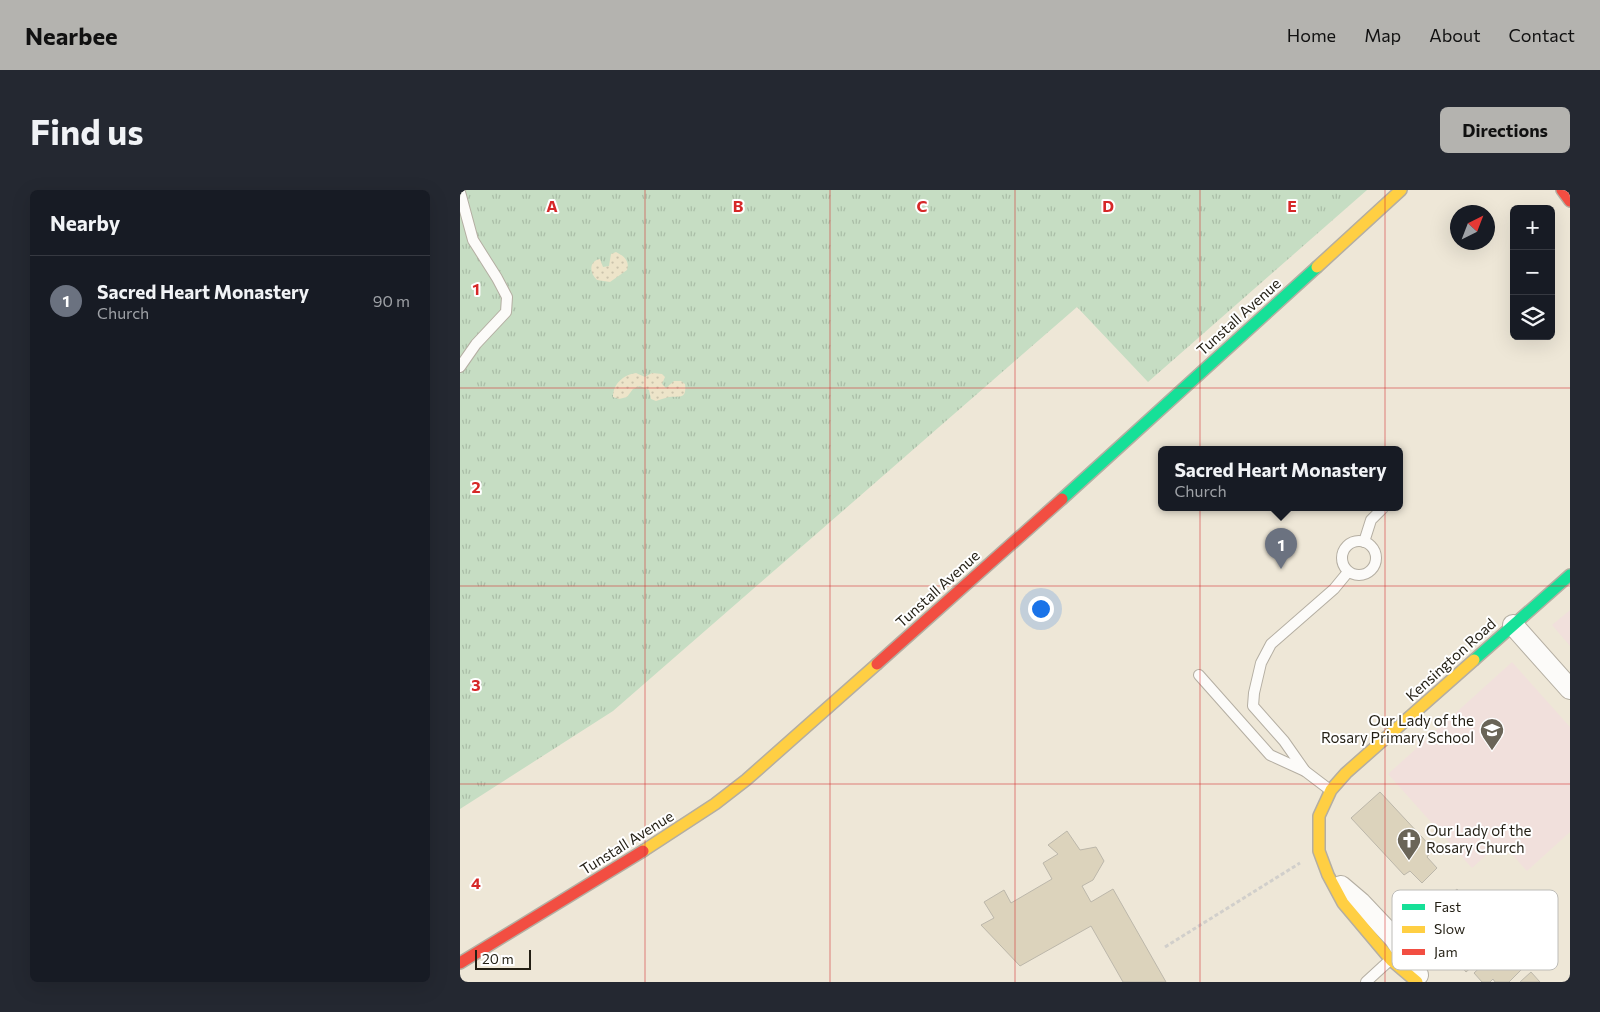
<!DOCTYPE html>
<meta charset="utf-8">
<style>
body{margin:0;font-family:Commissioner,sans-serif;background:#242831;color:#f1f3f6}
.controls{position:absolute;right:15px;top:15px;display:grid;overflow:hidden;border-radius:8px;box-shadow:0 5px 20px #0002}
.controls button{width:45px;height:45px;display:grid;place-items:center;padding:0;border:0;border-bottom:1px solid #363941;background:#171b24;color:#f1f3f6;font:25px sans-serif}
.compass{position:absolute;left:990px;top:15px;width:45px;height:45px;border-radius:50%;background:#171b24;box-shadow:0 5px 20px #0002;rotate:42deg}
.scale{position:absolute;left:15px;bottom:12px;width:56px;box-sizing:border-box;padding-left:5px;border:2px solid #231f14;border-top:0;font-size:14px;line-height:18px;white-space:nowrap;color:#231f14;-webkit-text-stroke:4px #fff;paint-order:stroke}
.you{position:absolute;left:580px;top:418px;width:18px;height:18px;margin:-12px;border:4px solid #fff;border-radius:50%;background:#1a73e8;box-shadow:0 0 0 8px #1a73e833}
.badge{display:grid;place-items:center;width:32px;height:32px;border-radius:50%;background:#b4b3af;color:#fff;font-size:16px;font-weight:700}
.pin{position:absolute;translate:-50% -41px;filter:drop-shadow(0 1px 2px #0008)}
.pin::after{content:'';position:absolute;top:26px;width:18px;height:15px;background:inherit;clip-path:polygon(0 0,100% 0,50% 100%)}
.popup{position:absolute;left:698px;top:256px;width:245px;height:65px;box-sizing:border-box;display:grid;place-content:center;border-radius:8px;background:#171b24;filter:drop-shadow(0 1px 4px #0005);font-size:16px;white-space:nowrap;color:#9ea1a6}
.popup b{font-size:19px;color:#f1f3f6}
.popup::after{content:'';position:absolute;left:50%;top:100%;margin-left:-10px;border:10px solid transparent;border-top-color:#171b24}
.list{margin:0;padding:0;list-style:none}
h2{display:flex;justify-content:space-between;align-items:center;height:65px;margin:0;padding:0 20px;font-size:21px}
h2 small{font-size:16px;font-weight:400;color:#9ea1a6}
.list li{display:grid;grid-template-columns:32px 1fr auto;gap:15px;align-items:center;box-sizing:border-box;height:90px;padding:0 20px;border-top:1px solid #363941}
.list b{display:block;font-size:19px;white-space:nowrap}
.list p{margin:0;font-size:16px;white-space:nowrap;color:#9ea1a6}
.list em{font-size:16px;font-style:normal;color:#9ea1a6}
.icon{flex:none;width:28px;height:28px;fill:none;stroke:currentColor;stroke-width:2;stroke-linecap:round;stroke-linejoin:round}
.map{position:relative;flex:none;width:1110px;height:792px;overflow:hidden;border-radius:8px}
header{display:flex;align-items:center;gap:30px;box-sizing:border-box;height:70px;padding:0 25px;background:#b4b3af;color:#111}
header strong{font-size:24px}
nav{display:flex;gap:28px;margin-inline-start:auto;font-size:18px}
.intro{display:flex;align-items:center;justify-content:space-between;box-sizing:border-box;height:120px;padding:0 30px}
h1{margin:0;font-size:35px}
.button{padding:12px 22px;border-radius:8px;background:#b4b3af;color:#111;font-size:18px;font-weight:700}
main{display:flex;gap:30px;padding:0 30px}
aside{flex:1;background:#171b24;border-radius:8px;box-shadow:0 5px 20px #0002}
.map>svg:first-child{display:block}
.education{fill:#f1e0dc}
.grass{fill:url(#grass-tufts)}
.sand{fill:url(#sand-dots)}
.building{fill:#dcd3bc;stroke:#bcb7aa}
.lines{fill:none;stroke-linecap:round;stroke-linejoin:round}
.lane-casing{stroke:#b4aea2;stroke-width:12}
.street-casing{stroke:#b4aea2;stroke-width:22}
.fast-casing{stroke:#b4aea2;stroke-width:14}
.slow-casing{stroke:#b4aea2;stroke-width:14}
.jam-casing{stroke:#b4aea2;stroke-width:14}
.path{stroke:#d1cfcb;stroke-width:3;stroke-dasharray:4 2.5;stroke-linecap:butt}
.lane{stroke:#fcfbf9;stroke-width:10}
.street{stroke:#fcfbf9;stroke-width:20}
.fast{stroke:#16e098;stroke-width:11}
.slow{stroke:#ffcf43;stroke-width:11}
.jam{stroke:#f24e42;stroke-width:11}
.grid{fill:none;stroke:#d62828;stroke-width:1;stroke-opacity:0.55}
.labels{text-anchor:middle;stroke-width:4;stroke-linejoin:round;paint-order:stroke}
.street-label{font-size:15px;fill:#231f14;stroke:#fff}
.poi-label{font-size:15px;fill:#231f14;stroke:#fff;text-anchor:end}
.key{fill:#fff;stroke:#bdbcb8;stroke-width:1}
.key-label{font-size:14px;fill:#231f14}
.grid-label{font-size:16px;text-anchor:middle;font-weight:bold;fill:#d62828;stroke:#fff;stroke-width:4;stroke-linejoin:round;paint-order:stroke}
</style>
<header>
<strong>Nearbee</strong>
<nav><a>Home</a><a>Map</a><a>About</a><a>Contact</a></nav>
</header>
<div class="intro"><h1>Find us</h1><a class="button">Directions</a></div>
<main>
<aside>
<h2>Nearby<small></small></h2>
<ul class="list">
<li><span class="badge" style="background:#6b7280">1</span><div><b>Sacred Heart Monastery</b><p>Church</p></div><em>90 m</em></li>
</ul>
</aside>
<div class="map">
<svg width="1110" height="792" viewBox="0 0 1110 792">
<defs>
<pattern id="grass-tufts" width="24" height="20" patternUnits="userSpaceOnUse" patternTransform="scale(1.25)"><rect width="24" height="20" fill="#c6ddc3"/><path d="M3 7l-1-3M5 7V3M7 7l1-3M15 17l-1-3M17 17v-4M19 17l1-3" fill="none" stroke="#aabda7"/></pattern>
<pattern id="sand-dots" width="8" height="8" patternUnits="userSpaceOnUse" patternTransform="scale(1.25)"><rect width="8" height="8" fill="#ede4c9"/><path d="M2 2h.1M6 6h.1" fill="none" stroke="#cbc3ac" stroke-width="1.8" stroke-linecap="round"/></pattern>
</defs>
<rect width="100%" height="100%" fill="#eee7d7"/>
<g class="education">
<path d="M1110 420V456L1092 435Z"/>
<path d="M1052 472 1110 537V642L1067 681 1041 652 1012 678 928 584Z"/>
</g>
<path class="grass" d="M0 0H907L688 192 617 117 153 521 0 619Z"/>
<g class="sand">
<path d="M156 62C164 66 170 71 167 80L150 92 137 90C129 83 129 71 140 69L143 77 149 76 151 64Z"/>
<path d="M176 183 185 187 192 183 202 184 205 187 202 194 206 198 214 191H221L225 194C227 210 219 206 209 207 204 208 200 210 196 211L191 209 189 200 180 196 173 199 167 207 159 209 153 207C153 194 163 185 176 183Z"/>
</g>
<g class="building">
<path d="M920 602 973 659 967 667 977 678 962 693 950 681 944 685 891 628Z"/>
<path d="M607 641 620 660 636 657 644 671 633 690 622 696 631 712 653 699 706 792H663L631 736 560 776 521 735 534 728 524 712 544 700 551 713 592 689 583 673 598 664 588 655Z"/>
<path d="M997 699 1017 720 980 753 960 731Z"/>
<path d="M1021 726 1043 750 1006 782 985 758Z"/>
<path d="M1052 748 1072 769 1049 792H1035L1033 789 1030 792H1022L1014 783Z"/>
<path d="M1071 782 1080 792H1060Z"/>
</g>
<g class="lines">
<g class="lane-casing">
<g id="lane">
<path d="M0 2 13 50 37 88 47 107 46 122 16 154 0 177"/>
<circle cx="899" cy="368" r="17"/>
<path d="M904 352 911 330 923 318"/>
<path d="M739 485 810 565 845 581 870 600"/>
<path d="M845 581 824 551 793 516 794 503 801 473 811 454 874 399 888 382"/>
<path d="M906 792 930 770"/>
</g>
</g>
<g class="street-casing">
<g id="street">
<path d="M1053 435 1110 499"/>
<path d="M881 696 901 713 935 749 958 785"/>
</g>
</g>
<g class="fast-casing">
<g id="fast">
<path d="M602 309 857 77"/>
<path d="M1014 470 1110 385"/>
</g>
</g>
<g class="slow-casing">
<g id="slow">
<path d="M857 77 941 0"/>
<path d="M183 661 255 614 286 590 417 474"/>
<path d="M957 792 931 770 883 713 868 685 859 661V626L871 600 886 583 1014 470"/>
</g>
</g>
<g class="jam-casing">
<g id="jam">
<path d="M1102 0 1110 11"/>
<path d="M417 474 602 309"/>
<path d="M0 773 183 661"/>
</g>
</g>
<path class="path" d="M705 757 840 673"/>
<use href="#lane" class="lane"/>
<use href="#street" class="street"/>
<use href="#fast" class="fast"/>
<use href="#slow" class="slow"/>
<use href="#jam" class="jam"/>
</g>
<path class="grid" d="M185 0V792M370 0V792M555 0V792M740 0V792M925 0V792M0 198H1110M0 396H1110M0 594H1110"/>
<defs>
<g id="school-pin" transform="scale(1.25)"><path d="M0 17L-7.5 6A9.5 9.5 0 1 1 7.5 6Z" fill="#6a6558" stroke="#fff"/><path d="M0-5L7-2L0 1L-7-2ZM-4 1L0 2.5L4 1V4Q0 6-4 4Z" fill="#fff"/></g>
<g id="church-pin" transform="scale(1.25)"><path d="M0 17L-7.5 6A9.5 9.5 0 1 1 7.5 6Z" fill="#6a6558" stroke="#fff"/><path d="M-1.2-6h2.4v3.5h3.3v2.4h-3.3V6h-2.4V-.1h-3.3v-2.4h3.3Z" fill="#fff"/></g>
</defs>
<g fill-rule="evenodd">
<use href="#school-pin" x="1032" y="540"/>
<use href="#church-pin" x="949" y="650"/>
</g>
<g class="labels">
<g class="street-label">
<text transform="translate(779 127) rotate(-42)" y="5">Tunstall Avenue</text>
<text transform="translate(478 399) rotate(-42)" y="5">Tunstall Avenue</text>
<text transform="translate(991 470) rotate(-42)" y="5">Kensington Road</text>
<text transform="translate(167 653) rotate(-32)" y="5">Tunstall Avenue</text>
</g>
<g class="poi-label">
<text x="1014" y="536">Our Lady of the<tspan x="1014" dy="17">Rosary Primary School</tspan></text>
<text x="966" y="646" text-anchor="start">Our Lady of the<tspan x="966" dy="17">Rosary Church</tspan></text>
</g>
</g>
<rect x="932" y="700" width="166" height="80" rx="8" class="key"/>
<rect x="942" y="714" width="23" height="6" fill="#16e098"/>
<rect x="942" y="736" width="23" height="7" fill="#ffcf43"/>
<rect x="942" y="759" width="23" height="6" fill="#f24e42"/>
<g class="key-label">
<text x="974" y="722">Fast</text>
<text x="974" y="744">Slow</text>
<text x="974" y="767">Jam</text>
</g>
<g class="grid-label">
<text x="92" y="22">A</text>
<text x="278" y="22">B</text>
<text x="462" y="22">C</text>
<text x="648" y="22">D</text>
<text x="832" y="22">E</text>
<text x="16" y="105">1</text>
<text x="16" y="303">2</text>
<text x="16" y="501">3</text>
<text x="16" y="699">4</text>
</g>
</svg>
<div class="controls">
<button>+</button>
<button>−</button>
<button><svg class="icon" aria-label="layers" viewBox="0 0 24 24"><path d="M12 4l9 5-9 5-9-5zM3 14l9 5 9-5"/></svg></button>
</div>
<svg class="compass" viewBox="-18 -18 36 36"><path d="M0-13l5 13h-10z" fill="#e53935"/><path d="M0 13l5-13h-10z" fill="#9ea1a6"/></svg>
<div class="scale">20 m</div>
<div class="you"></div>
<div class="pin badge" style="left:821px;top:379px;background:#6b7280">1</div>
<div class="popup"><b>Sacred Heart Monastery</b>Church</div>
</div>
</main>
